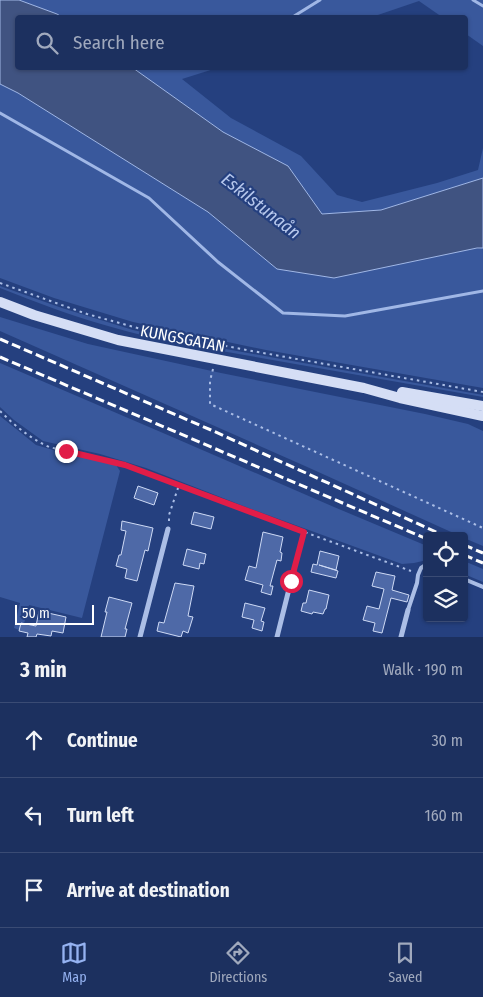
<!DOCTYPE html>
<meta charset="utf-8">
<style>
body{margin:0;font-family:"Fira Sans Condensed",sans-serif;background:#293c68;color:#f1f3f6}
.controls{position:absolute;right:15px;bottom:15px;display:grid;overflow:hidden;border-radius:5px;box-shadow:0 1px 4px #0004}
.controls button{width:45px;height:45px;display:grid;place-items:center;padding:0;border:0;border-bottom:1px solid #3a4b74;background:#1c305f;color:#f1f3f6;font:25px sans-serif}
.scale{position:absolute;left:15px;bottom:12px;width:79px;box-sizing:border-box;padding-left:5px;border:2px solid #fff;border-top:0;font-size:14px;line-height:18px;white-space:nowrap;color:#fff;-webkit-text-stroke:4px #25407f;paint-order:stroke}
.stop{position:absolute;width:15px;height:15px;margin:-11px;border:4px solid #e11d48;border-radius:50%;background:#fff}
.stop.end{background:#e11d48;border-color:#fff;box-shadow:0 1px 5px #0008}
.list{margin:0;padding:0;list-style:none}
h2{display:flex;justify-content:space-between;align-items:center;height:65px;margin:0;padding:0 20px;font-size:21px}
h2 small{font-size:16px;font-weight:400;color:#a0a9bd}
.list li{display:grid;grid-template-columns:32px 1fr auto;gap:15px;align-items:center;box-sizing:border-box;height:75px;padding:0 20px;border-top:1px solid #3a4b74}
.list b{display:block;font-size:19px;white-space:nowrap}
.list em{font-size:16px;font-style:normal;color:#a0a9bd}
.icon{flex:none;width:28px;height:28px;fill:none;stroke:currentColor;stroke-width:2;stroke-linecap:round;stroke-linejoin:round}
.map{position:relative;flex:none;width:483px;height:637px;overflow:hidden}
.search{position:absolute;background:#1c305f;box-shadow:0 1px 4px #0004;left:15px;right:15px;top:15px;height:55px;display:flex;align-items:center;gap:12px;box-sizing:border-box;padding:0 18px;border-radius:5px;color:#a0a9bd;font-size:19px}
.sheet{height:290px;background:#1c305f}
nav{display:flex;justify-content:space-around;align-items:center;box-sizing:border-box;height:70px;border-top:1px solid #3a4b74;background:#1c305f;font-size:14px;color:#a0a9bd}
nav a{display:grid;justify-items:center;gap:2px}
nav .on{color:#95b2f1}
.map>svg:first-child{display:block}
.green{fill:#39589c}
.water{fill:#405381;stroke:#a0b7e6}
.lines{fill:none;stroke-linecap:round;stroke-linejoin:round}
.stream{stroke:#a0b7e6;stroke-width:3}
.building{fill:#4e69a7;stroke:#cedaf5}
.path{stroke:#abbee6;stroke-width:2;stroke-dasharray:2.5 4;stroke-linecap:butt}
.service{stroke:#abbee6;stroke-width:4}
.minor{stroke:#abbee6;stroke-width:5}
.secondary{stroke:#d5def5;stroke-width:10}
.rail{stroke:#fff;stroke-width:3;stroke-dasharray:9 4;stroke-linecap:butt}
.route{stroke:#e11d48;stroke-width:6}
.labels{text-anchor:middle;stroke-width:4.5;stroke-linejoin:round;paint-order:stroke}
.street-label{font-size:16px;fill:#fff;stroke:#25407f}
.water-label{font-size:18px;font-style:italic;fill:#b7c8ed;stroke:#25407f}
</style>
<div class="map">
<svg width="483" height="637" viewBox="0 0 483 637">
<rect width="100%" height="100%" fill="#25407f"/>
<g class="green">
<path d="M19 0H483V46L466 34V18L442 17 419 1 369 18H62L57 14Z"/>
<path d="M133 68H217L182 79 231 118 301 156 337 195 362 202 437 183 478 170 483 148V178L381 210 322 214 288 166 223 132Z"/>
<path d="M0 84 18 93 208 212 277 269 483 248V388L266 350 133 322 54 298 0 278Z"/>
<path d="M0 286 62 308 133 330 177 340 281 359 483 395V397L187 345C161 339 134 334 108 326 71 316 36 302 0 288Z"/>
<path d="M0 317 88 344 221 373 425 414 468 424 483 431V546L464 538V536H460L305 466 0 331Z"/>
<path d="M0 363 170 436 334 507 427 546V560L414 563 402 564 251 509 146 468 100 454 43 441 14 420 0 407Z"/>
<path d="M0 416 36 445 60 452 116 465 120 471 82 618 29 605 22 631 14 628 20 603 0 597Z"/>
<path d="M464 561 483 569V582L464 574Z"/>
</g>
<path class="water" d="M0 0H19L57 14 62 17 18 18V68H133L223 132 288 166 322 214 381 210 483 178V248H477L334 278 277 269 208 212 18 93 0 84Z"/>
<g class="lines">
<g class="stream">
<path d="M473 0 483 6"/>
<path d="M291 18 320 0"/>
<path d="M0 113 149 198 218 262 283 313 345 316 483 291"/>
</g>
</g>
<g class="building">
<path d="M138 486 158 493 154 505 134 498Z"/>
<path d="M194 512 214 517 211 529 191 524Z"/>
<path d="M122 521 153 528 148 551 145 550 137 581 125 578 127 569 116 566 119 555H121L126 531 121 530Z"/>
<path d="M263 532 283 537 280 552 282 553 281 561 277 560 270 586H273L271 595 261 592 263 585 245 580 249 566 256 568Z"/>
<path d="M187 549 206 554 204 564 200 563 199 569 183 565Z"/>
<path d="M320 551 339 556 336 570 319 565 338 571 336 578 311 572 313 564 317 565Z"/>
<path d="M376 572 395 576 392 590 409 595 407 602 391 598 382 633 373 631 375 623 363 620 367 606 379 609 384 589 372 586Z"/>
<path d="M175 583 194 586 188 616 193 617 188 633 183 631 181 637 157 631 159 622 164 623Z"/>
<path d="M309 590 329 595 326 609H325L323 614 313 612 312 614 301 611 303 603H306Z"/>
<path d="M109 597 132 603 125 629H127L125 637H101L107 612H105Z"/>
<path d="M245 603 265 608 261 621 264 622 262 631 252 628 254 620 242 617Z"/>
<path d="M39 611 66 617 63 633 52 631 51 636 37 634 36 637H27L28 633 19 631 21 623 36 626Z"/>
</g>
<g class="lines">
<g class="path">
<path d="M0 283 87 314 152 332 252 351 483 392"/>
<path d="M213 369 210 381V404L483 528"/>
<path d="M0 411C15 426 30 438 49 447L125 465 217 500 411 571"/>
<path d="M169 521V515L179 485"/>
<path d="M293 574 303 533"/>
</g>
<g class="service">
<path d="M464 579 483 587"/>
<path d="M408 610 417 583 418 575 421 568 427 564"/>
</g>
<g class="minor">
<path d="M140 637 168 529"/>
<path d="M277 637 291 581"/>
<path d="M401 637 408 610"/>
</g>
<g class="secondary">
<path d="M0 302 34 315 118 340 364 388 400 398 483 416"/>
<path d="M402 392 483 406"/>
</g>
<g class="rail">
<path d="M0 339 211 430 445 536"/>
<path d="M0 357 427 539"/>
<path d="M464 545 483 553"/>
<path d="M464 555 483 563"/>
</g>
</g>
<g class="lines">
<path class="route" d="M66 451 125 465 304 532 291 581"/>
</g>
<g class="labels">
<g class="street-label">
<text transform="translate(183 338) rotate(11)" y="6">KUNGSGATAN</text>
</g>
<g class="water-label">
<text transform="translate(261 206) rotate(38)" y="6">Eskilstunaån</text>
</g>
</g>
</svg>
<div class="controls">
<button><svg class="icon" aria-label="locate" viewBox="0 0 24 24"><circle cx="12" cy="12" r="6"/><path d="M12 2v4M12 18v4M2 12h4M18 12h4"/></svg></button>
<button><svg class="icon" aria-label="layers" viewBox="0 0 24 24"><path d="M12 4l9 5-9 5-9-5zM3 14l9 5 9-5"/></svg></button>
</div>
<div class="scale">50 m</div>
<div class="stop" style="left:291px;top:581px"></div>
<div class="stop end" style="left:66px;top:451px"></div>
<div class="search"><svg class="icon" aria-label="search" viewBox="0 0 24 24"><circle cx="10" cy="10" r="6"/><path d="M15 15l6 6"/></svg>Search here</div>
</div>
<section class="sheet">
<h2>3 min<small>Walk · 190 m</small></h2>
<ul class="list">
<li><svg class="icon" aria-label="ahead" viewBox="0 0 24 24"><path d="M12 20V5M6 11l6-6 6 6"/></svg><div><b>Continue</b></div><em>30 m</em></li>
<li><svg class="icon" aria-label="left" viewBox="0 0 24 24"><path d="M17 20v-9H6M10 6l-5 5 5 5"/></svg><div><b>Turn left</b></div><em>160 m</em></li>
<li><svg class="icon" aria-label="arrive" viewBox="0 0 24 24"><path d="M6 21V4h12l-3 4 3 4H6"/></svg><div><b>Arrive at destination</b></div></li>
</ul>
</section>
<nav>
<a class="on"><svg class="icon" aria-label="map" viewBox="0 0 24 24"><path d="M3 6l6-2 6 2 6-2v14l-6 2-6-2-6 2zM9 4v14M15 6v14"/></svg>Map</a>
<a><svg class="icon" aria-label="directions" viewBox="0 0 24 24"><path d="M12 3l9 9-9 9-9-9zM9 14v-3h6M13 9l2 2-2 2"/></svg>Directions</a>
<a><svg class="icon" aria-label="saved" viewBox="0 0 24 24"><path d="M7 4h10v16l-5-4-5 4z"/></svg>Saved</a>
</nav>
